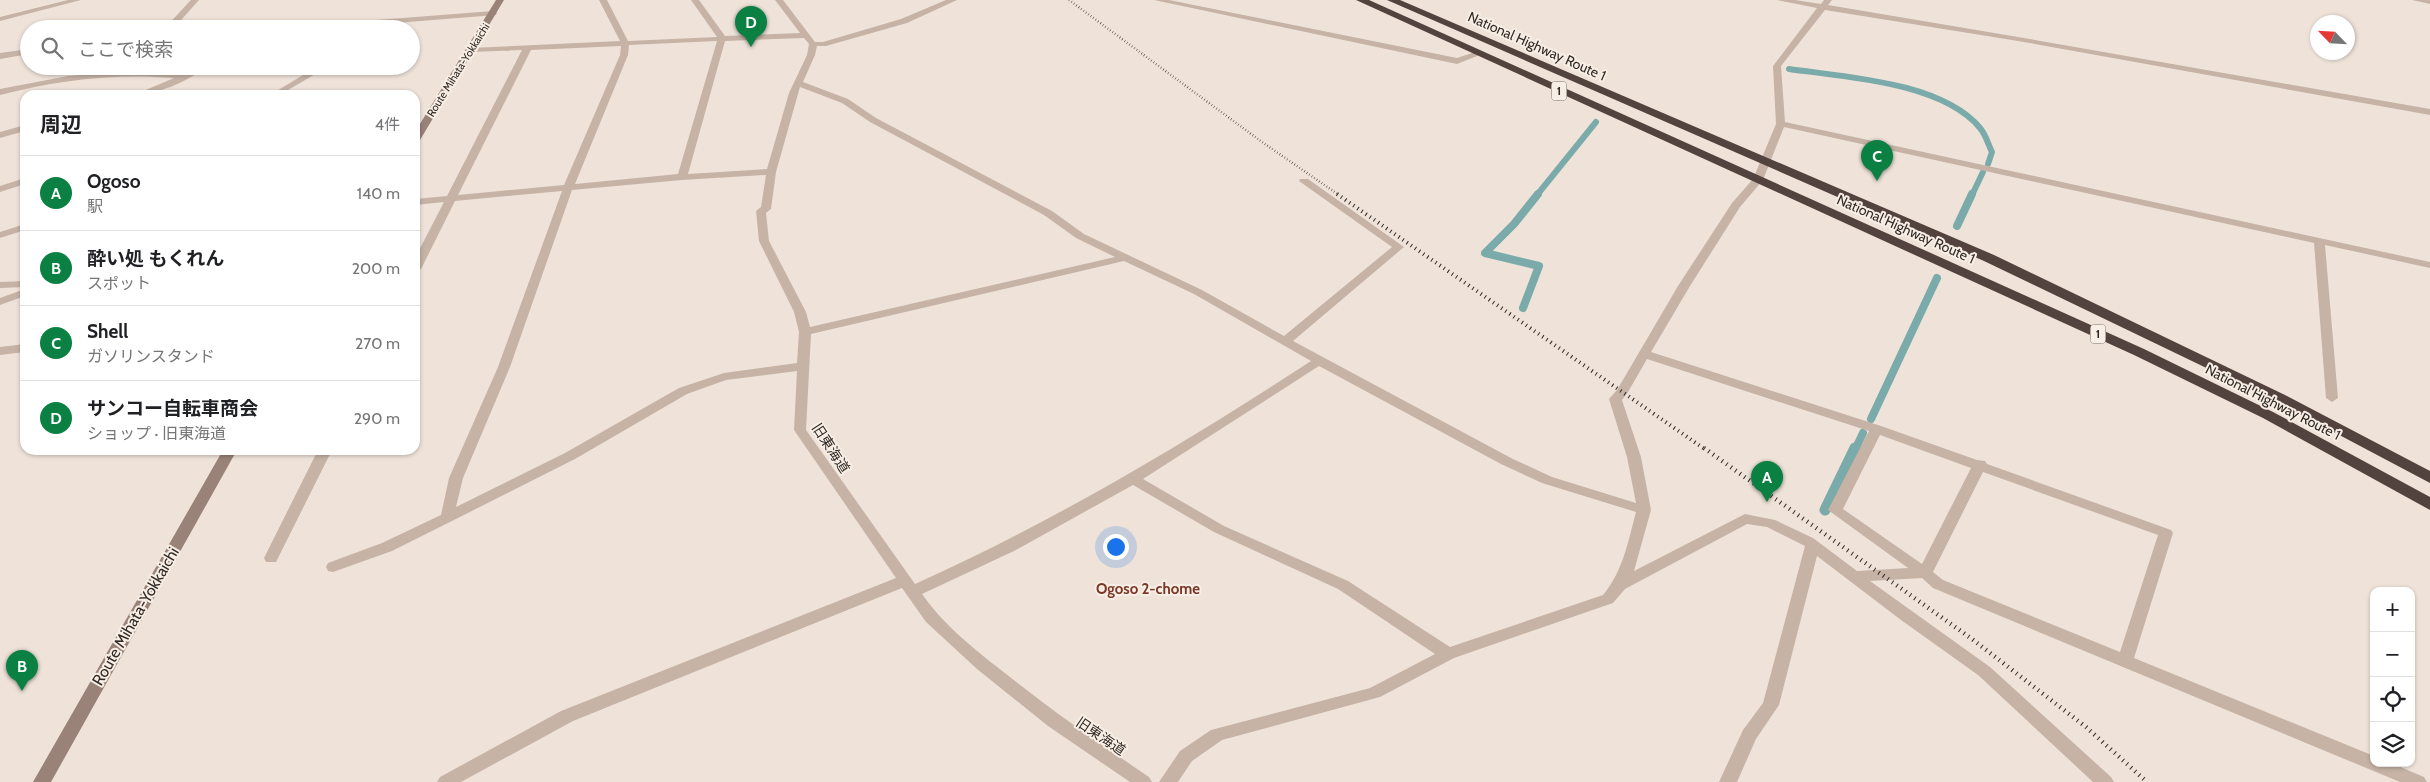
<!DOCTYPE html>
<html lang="ja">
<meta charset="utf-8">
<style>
body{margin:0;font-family:Cabin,"Noto Sans JP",sans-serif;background:#f2f2f2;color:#202124}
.controls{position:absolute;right:15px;bottom:15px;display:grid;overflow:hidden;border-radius:10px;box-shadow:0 1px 4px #0004}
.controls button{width:45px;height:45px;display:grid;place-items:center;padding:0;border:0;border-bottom:1px solid #e0e0e0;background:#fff;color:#202124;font:25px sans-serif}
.compass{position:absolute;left:2310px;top:15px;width:45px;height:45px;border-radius:50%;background:#fff;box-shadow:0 1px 4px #0004;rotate:295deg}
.you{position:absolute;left:1115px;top:546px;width:18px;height:18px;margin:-12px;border:4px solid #fff;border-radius:50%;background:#1a73e8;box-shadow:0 0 0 8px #1a73e833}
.badge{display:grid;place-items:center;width:32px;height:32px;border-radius:50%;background:#0b8043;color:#fff;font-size:16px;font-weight:700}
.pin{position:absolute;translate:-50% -41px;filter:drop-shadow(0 1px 2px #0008)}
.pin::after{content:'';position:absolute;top:26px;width:18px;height:15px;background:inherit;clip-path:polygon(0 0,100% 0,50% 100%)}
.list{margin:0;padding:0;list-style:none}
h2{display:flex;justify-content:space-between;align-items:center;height:65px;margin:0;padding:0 20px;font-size:21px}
h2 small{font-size:16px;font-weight:400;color:#757577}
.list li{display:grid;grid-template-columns:32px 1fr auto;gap:15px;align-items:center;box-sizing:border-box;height:75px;padding:0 20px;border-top:1px solid #e0e0e0}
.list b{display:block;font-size:19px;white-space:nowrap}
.list p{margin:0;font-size:16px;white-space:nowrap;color:#757577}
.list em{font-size:16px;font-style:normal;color:#757577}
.icon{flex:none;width:28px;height:28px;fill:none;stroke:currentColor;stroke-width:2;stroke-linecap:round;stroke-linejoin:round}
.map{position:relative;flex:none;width:2430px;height:782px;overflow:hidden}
.search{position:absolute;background:#fff;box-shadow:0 1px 4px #0004;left:20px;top:20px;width:400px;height:55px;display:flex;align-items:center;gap:12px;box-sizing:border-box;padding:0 18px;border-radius:28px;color:#757577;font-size:19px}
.panel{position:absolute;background:#fff;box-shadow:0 1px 4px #0004;left:20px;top:90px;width:400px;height:365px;border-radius:15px}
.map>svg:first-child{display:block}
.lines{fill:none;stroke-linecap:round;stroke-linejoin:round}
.stream-far2{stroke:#7aaaa9;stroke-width:6}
.stream-far1{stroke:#7aaaa9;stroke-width:8}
.stream{stroke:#7aaaa9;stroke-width:11}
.street{fill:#c6b3a6;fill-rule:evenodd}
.secondary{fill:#998278;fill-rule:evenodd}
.highway{fill:#53433e;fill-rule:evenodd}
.rail-far2{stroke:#322a26;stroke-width:2.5;stroke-dasharray:0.5 2.5;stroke-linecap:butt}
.rail-far1{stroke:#322a26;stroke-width:4;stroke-dasharray:1 4;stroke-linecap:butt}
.rail{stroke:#322a26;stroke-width:4.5;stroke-dasharray:1 4.5;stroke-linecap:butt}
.labels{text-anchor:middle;stroke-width:4;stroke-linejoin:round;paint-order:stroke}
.far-street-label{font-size:11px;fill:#322a26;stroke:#f7eee5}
.shield{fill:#f7eee5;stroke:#6d655f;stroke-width:1}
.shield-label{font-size:12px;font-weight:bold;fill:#322a26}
.street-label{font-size:14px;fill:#322a26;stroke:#f7eee5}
.neighbourhood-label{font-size:15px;font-weight:bold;fill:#7b3626;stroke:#f7eee5}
.near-street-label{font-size:16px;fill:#322a26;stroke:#f7eee5}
</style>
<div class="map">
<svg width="2430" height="782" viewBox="0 0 2430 782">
<rect width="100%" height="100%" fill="#efe3d9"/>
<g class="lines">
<g class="stream-far2">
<path d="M1789 69C1845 77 1942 82 1980 128 1986 135 1988 144 1992 152L1988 164"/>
<path d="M1537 195 1596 122"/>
<path d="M1972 195 1983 172"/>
</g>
<g class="stream-far1">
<path d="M1957 226 1972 194"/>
<path d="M1523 308 1539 266 1485 253 1514 224 1538 194"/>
<path d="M1871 419 1937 278"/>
<path d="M1855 450 1863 433"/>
</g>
<path class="stream" d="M1825 510 1855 448"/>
<g class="street">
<path d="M68 0H81L0 21V17Z"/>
<path d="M191 0H199L173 29H164Z"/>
<path d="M599 0H607L628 41 717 37 691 0H699L725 36 800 33 775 0H783L815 42H823L901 19 946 0H957L907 23 826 46H817L815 55 803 82 848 99 876 118 1052 211 1084 234 1202 290 1284 336 1392 247 1299 181 1300 179H1308L1404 247 1293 341 1511 458 1552 477 1636 503 1627 457 1609 399 1617 390 1678 286 1732 203 1753 179 1776 124 1773 66 1817 8 1777 0H1795L1821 4 1824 0H1832L1828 5 2018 37 2430 109V115L2018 41 1825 10 1781 66 1785 122 2430 262V268L2325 245 2338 398 2332 402 2326 398 2314 243 1784 127 1763 180 1740 207 1690 286 1651 352 1881 426 1977 460 1985 461 1987 464 2171 530 2173 533 2134 658 2374 756V763H2391L2424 777 2427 782H2400L1933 588 1922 578 1870 581 1990 667 2111 777 2114 782H2093L1978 675 1901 620 1817 556 1779 705 1756 739 1737 782H1719L1743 730 1763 703 1805 546 1767 527 1747 524 1625 589 1613 603 1454 658 1380 697 1222 740 1192 761 1178 782H1159L1180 751 1211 730 1370 688 1435 654 1338 589 1214 532 1133 485 1014 551 922 594C945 627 978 652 1010 677 1055 713 1102 745 1149 777L1152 782H1130L1048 726 977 669 926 622 902 588 573 721 461 782H437L440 777 561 711 896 578 794 430 797 371 726 380 687 394 575 459 452 521 392 551 333 572 328 571 326 567 328 563 382 543 441 515 449 478 498 367 562 191 455 201 421 269 415 272V258L444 202 415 205V199L447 196 522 50 470 52 466 50 470 48 620 41ZM804 38 809 44 807 55 789 93 767 169 688 174 725 41ZM717 41 678 174 575 184 628 55 629 45ZM621 46 620 55 564 185 458 195 531 50ZM800 87 842 103 870 122 1044 215 1076 238 1115 257 810 327 806 312 769 241 766 213 771 209 776 172ZM766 175 761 207 756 211 759 241 794 312 799 332 797 363 724 373 679 388 565 453 456 507 463 478 510 367 572 190 682 180ZM1124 261 1194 294 1311 361C1183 445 1054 521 915 584L806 430 811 334ZM1647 359 1869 431 1828 510 1908 568 1857 571 1813 538 1775 520 1745 514 1634 571 1651 510 1641 457 1622 400 1628 392ZM1319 366 1501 464 1542 483 1636 512C1628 542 1623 571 1603 595L1450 647 1348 581 1224 526 1143 479ZM1880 435 1971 468 1922 564 1843 509ZM1983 472 2158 535 2120 652 1943 580 1933 572Z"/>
<path d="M1154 0H1169L1457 58 1478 51 1482 54 1457 64Z"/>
<path d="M2412 0H2430V4Z"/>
<path d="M493 11 497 13 496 15 320 29H282L286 27Z"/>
<path d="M29 49V54L0 59V53Z"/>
<path d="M196 66H207C190 81 156 95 134 95L174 78C115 73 57 80 0 95V89L68 76 137 71 182 73Z"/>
<path d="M318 66H329L288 90 306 92 310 95H270Z"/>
<path d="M25 125V131L0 138V132Z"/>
<path d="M25 178V184L0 192V186Z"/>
<path d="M25 224V230L0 238V232Z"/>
<path d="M25 281V287L0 288V282Z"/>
<path d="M25 289V296L0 305V298Z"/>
<path d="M25 344V352L0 355V347Z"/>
<path d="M318 450H332L276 562H266L264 558Z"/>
</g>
<g class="secondary">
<path d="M496 0H504L420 140 415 143V132Z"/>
<path d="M223 450H237L51 782H33Z"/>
</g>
<g class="highway">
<path d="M1356 0H1369L2144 349 2273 412 2430 497V510L2263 418 2134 355Z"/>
<path d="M1387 0H1400L1994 255 2285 395 2430 471V483L2275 401 1984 261Z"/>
</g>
<path class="rail-far2" d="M1069 0 1262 142 1339 195"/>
<path class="rail-far1" d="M1337 194 1706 450"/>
<path class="rail" d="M1704 448 1972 639 2086 727 2147 782"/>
</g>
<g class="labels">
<g class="far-street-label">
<text transform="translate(458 70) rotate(-58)" y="4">Route Mihata-Yokkaichi</text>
</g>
<g class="shield">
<rect x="1551.5" y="81.5" width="15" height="19" rx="4"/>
<rect x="2090.5" y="324.5" width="15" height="19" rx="4"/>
</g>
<g class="shield-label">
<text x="1559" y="95">1</text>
<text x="2098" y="338">1</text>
</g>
<g class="street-label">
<text transform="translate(1537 46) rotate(24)" y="5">National Highway Route 1</text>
<text transform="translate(1906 229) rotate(24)" y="5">National Highway Route 1</text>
<text transform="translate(2273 402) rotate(27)" y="5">National Highway Route 1</text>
<text transform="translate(831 448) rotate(57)" y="5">旧東海道</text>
<text transform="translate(1101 736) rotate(34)" y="5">旧東海道</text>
</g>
<g class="neighbourhood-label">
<text x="1148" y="594">Ogoso 2-chome</text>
</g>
<g class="near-street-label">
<text transform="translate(135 616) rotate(-60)" y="6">Route Mihata-Yokkaichi</text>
</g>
</g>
</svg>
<div class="controls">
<button>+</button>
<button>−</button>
<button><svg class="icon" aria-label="locate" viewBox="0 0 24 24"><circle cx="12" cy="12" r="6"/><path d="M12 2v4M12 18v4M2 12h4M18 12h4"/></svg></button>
<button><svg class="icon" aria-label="layers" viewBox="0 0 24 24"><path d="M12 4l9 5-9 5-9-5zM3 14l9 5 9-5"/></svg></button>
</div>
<svg class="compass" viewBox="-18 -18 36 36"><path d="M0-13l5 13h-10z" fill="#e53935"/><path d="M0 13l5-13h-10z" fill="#757577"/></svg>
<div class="you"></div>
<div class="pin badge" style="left:1767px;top:502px">A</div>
<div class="pin badge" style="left:22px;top:691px">B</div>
<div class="pin badge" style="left:1877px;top:181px">C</div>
<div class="pin badge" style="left:751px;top:47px">D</div>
<div class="search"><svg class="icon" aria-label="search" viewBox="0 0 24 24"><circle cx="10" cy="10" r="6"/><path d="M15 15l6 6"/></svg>ここで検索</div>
<section class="panel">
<h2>周辺<small>4件</small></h2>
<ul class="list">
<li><span class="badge">A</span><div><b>Ogoso</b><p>駅</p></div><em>140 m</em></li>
<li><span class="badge">B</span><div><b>酔い処 もくれん</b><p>スポット</p></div><em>200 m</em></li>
<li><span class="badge">C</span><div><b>Shell</b><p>ガソリンスタンド</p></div><em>270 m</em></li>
<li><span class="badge">D</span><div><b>サンコー自転車商会</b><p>ショップ · 旧東海道</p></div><em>290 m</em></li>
</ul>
</section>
</div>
